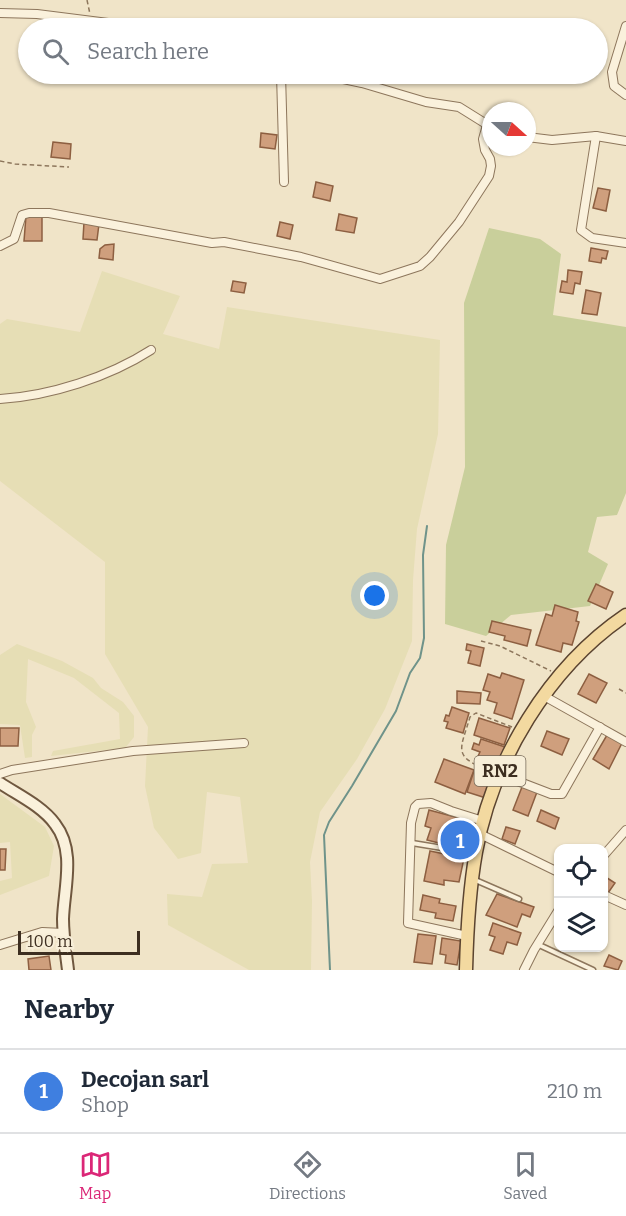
<!DOCTYPE html>
<style>
body{margin:0;font-family:Bitter,serif;background:#f2f2f3;color:#1f2937}
.controls{position:absolute;right:18px;bottom:18px;display:grid;overflow:hidden;border-radius:12px;box-shadow:0 2px 4px #0004}
.controls button{width:54px;height:54px;display:grid;place-items:center;padding:0;border:0;border-bottom:2px solid #e0e1e3;background:#fff;color:#1f2937;font:30px sans-serif}
.compass{position:absolute;left:482px;top:102px;width:54px;height:54px;border-radius:50%;background:#fff;box-shadow:0 2px 4px #0004;rotate:111deg}
.scale{position:absolute;left:18px;bottom:15px;width:122px;box-sizing:border-box;padding-left:6px;border:3px solid #3d2e20;border-top:0;font-size:16px;line-height:21px;white-space:nowrap;color:#3d2e20;-webkit-text-stroke:4px #f7eed8;paint-order:stroke}
.you{position:absolute;left:375px;top:596px;width:21px;height:21px;margin:-15px;border:4px solid #fff;border-radius:50%;background:#1a73e8;box-shadow:0 0 0 9px #1a73e833}
.badge{display:grid;place-items:center;width:39px;height:39px;border-radius:50%;background:#db2777;color:#fff;font-size:20px;font-weight:700}
.pin{position:absolute;translate:-50% -50%;border:3px solid #fff;box-shadow:0 2px 6px #0006}
.list{margin:0;padding:0;list-style:none}
h2{display:flex;justify-content:space-between;align-items:center;height:78px;margin:0;padding:0 24px;font-size:26px}
h2 small{font-size:20px;font-weight:400;color:#747a83}
.list li{display:grid;grid-template-columns:39px 1fr auto;gap:18px;align-items:center;box-sizing:border-box;height:84px;padding:0 24px;border-top:2px solid #e0e1e3}
.list b{display:block;font-size:22px;white-space:nowrap}
.list p{margin:0;font-size:20px;white-space:nowrap;color:#747a83}
.list em{font-size:20px;font-style:normal;color:#747a83}
.icon{flex:none;width:33px;height:33px;fill:none;stroke:currentColor;stroke-width:2;stroke-linecap:round;stroke-linejoin:round}
.map{position:relative;flex:none;width:626px;height:970px;overflow:hidden}
.search{position:absolute;background:#fff;box-shadow:0 2px 4px #0004;left:18px;right:18px;top:18px;height:66px;display:flex;align-items:center;gap:15px;box-sizing:border-box;padding:0 21px;border-radius:33px;color:#747a83;font-size:22px}
.sheet{height:162px;background:#fff}
nav{display:flex;justify-content:space-around;align-items:center;box-sizing:border-box;height:84px;border-top:2px solid #e0e1e3;background:#fff;font-size:16px;color:#747a83}
nav a{display:grid;justify-items:center;gap:3px}
nav .on{color:#db2777}
.map>svg:first-child{display:block}
.farmland{fill:#e6deb5}
.green{fill:#c9cf9b}
.lines{fill:none;stroke-linecap:round;stroke-linejoin:round}
.stream{stroke:#6f938a;stroke-width:2}
.building{fill:#cf9f7d;stroke:#8d5f41;stroke-width:1.5}
.lane-casing{stroke:#8d765c;stroke-width:7}
.street-casing{stroke:#8d765c;stroke-width:10}
.secondary-casing{stroke:#6f573f;stroke-width:14}
.primary-casing{stroke:#5b4430;stroke-width:15}
.path{stroke:#8d765c;stroke-width:1.5;stroke-dasharray:4.5 3;stroke-linecap:butt}
.lane{stroke:#faf1dc;stroke-width:4}
.street{stroke:#faf1dc;stroke-width:8}
.secondary{stroke:#faf1dc;stroke-width:10}
.primary{stroke:#f3d9a0;stroke-width:12}
.labels{text-anchor:middle;stroke-width:4.5;stroke-linejoin:round;paint-order:stroke}
.shield{fill:#f7eed8;stroke:#756857;stroke-width:1.5}
.shield-label{font-size:18px;font-weight:bold;fill:#3d2e20}
</style>
<div class="map">
<svg width="626" height="970" viewBox="0 0 626 970">
<rect width="100%" height="100%" fill="#f0e4c8"/>
<g class="farmland">
<path d="M102 271 180 296 163 334 219 349 227 307 440 340 438 434 417 529 413 580 412 641 385 709 357 759 320 812 310 862 312 901 311 970H249L168 925 167 894 202 897 212 864 248 863 240 797 207 792 201 853 178 859 154 828 145 786 148 727 105 654V562L0 481V324L7 319 80 332Z"/>
<path d="M17 644 62 661 93 678 101 688 123 702 134 716V737L125 748 51 756 53 751 120 739 119 713 74 678 28 659 26 702 36 727 32 735V757L25 758 20 725 0 724V655Z"/>
<path d="M0 794 45 827 54 846 49 876 0 895V881L12 878 10 842 0 843Z"/>
</g>
<path class="green" d="M489 228 540 239 561 254 553 315 626 327V493L617 515 597 517 588 552 608 564 590 606 511 615 486 636 445 624 446 545 465 467 464 303Z"/>
<g class="lines">
<path class="stream" d="M330 970 324 835 329 822 352 786 396 711 410 673 420 658 424 638 423 555 427 526"/>
</g>
<g class="building">
<path d="M261 133 277 135 275 149 260 147Z"/>
<path d="M53 142 71 144 70 159 51 157Z"/>
<path d="M316 182 333 186 330 201 313 197Z"/>
<path d="M598 188 610 190 606 211 593 208Z"/>
<path d="M339 214 357 218 354 233 336 230Z"/>
<path d="M42 215V241H24L26 216Z"/>
<path d="M84 222 99 224 97 240 83 239Z"/>
<path d="M280 222 293 225 290 239 277 236Z"/>
<path d="M114 244 113 260 99 258 100 249 105 245Z"/>
<path d="M591 248 608 251 606 259 602 258 601 263 589 261Z"/>
<path d="M568 270 582 272 580 284 575 283 573 294 560 292 562 281 567 282Z"/>
<path d="M233 281 246 283 244 293 231 291Z"/>
<path d="M586 290 601 293 597 315 582 313Z"/>
<path d="M596 584 613 592 606 609 588 601Z"/>
<path d="M555 605 578 612 576 621 579 622 572 645 563 643 561 652 536 645 546 614 552 616Z"/>
<path d="M492 621 531 630 527 646 504 640 505 636 489 632Z"/>
<path d="M467 644 484 648 480 666 468 663 471 651 466 650Z"/>
<path d="M502 673 524 680 512 719 494 713 497 703 487 700 490 692 483 690 488 674 500 678Z"/>
<path d="M589 674 607 683 596 703 578 694Z"/>
<path d="M457 691 481 693 480 704 457 703Z"/>
<path d="M452 707 469 713 463 733 446 728 448 722 444 721 446 715 449 716Z"/>
<path d="M479 718 510 728 504 745 474 735Z"/>
<path d="M0 728H19L18 746H0Z"/>
<path d="M547 731 569 739 562 755 541 746Z"/>
<path d="M607 735 622 743 609 769 593 759Z"/>
<path d="M481 739 505 747 499 766 477 758 480 752 472 749 474 743 479 745Z"/>
<path d="M444 759 474 770 465 794 435 782Z"/>
<path d="M474 771 493 778 486 798 467 792Z"/>
<path d="M522 787 537 792 528 816 513 810Z"/>
<path d="M429 810 474 822 466 850 427 840 431 828 425 826Z"/>
<path d="M541 810 559 818 555 829 537 821Z"/>
<path d="M506 827 520 831 515 844 502 839Z"/>
<path d="M0 849H6L5 870H0Z"/>
<path d="M430 851 464 858 459 882 444 880V885L424 881Z"/>
<path d="M604 876 615 883 608 893 604 891Z"/>
<path d="M497 894 534 907 530 917 522 914 517 927 486 915Z"/>
<path d="M423 895 440 899 439 903 456 906 453 921 435 918 436 913 420 910Z"/>
<path d="M493 923 521 933 517 945 507 942 503 954 490 950 495 937 489 935Z"/>
<path d="M418 934 436 936 432 964 414 962Z"/>
<path d="M442 938 461 941 457 965 445 963 446 955 440 954Z"/>
<path d="M609 955 622 961 618 970 604 966Z"/>
<path d="M49 956 51 970H29L28 959Z"/>
</g>
<g class="lines">
<g class="lane-casing">
<g id="lane">
<path d="M412 843 473 853"/>
<path d="M473 879 519 899"/>
<path d="M537 944 593 970"/>
</g>
</g>
<g class="street-casing">
<g id="street">
<path d="M0 13 37 14 132 26 172 28"/>
<path d="M626 26 612 72 614 86 626 95"/>
<path d="M281 74 284 182"/>
<path d="M320 74 362 83 426 102 459 107 491 127"/>
<path d="M596 136 581 230 592 238 626 243"/>
<path d="M527 137 552 140 596 136 626 141"/>
<path d="M0 246 14 239 22 215 29 213H49L212 243 224 242 301 257 380 279 420 266 430 257 459 222 489 176 491 166 490 159 485 150 483 139 487 125"/>
<path d="M0 399C50 396 109 377 151 350"/>
<path d="M544 696 626 742"/>
<path d="M0 774 12 770 133 751 244 743"/>
<path d="M499 774 551 794H562L600 727"/>
<path d="M480 834 558 872"/>
<path d="M604 855 626 830"/>
<path d="M604 895 626 905"/>
<path d="M467 936 408 923 411 823 415 807 418 804 431 803 451 811 483 821"/>
<path d="M0 945 42 932 64 933"/>
<path d="M524 970 534 950 558 911"/>
</g>
</g>
<g class="secondary-casing">
<path id="secondary" d="M0 783C18 795 42 806 55 824 76 851 64 888 63 919 63 936 66 953 68 970"/>
</g>
<g class="primary-casing">
<path id="primary" d="M466 970C467 931 469 891 476 852 492 761 549 667 626 615"/>
</g>
<g class="path">
<path d="M87 0 90 14"/>
<path d="M0 161 15 164 69 167"/>
<path d="M481 641 500 646 551 671"/>
<path d="M619 689 626 693"/>
<path d="M490 771C452 756 460 751 470 717L476 713 512 727"/>
</g>
<use href="#lane" class="lane"/>
<use href="#street" class="street"/>
<use href="#secondary" class="secondary"/>
<use href="#primary" class="primary"/>
</g>
<g class="labels">
<rect class="shield" x="474.5" y="756" width="51" height="30" rx="4.5"/>
<g class="shield-label">
<text x="500" y="777">RN2</text>
</g>
</g>
</svg>
<div class="controls">
<button><svg class="icon" aria-label="locate" viewBox="0 0 24 24"><circle cx="12" cy="12" r="6"/><path d="M12 2v4M12 18v4M2 12h4M18 12h4"/></svg></button>
<button><svg class="icon" aria-label="layers" viewBox="0 0 24 24"><path d="M12 4l9 5-9 5-9-5zM3 14l9 5 9-5"/></svg></button>
</div>
<svg class="compass" viewBox="-18 -18 36 36"><path d="M0-13l5 13h-10z" fill="#e53935"/><path d="M0 13l5-13h-10z" fill="#747a83"/></svg>
<div class="scale">100 m</div>
<div class="you"></div>
<div class="pin badge" style="left:460px;top:840px;background:#3f7fe0">1</div>
<div class="search"><svg class="icon" aria-label="search" viewBox="0 0 24 24"><circle cx="10" cy="10" r="6"/><path d="M15 15l6 6"/></svg>Search here</div>
</div>
<section class="sheet">
<h2>Nearby<small></small></h2>
<ul class="list">
<li><span class="badge" style="background:#3f7fe0">1</span><div><b>Decojan sarl</b><p>Shop</p></div><em>210 m</em></li>
</ul>
</section>
<nav>
<a class="on"><svg class="icon" aria-label="map" viewBox="0 0 24 24"><path d="M3 6l6-2 6 2 6-2v14l-6 2-6-2-6 2zM9 4v14M15 6v14"/></svg>Map</a>
<a><svg class="icon" aria-label="directions" viewBox="0 0 24 24"><path d="M12 3l9 9-9 9-9-9zM9 14v-3h6M13 9l2 2-2 2"/></svg>Directions</a>
<a><svg class="icon" aria-label="saved" viewBox="0 0 24 24"><path d="M7 4h10v16l-5-4-5 4z"/></svg>Saved</a>
</nav>
